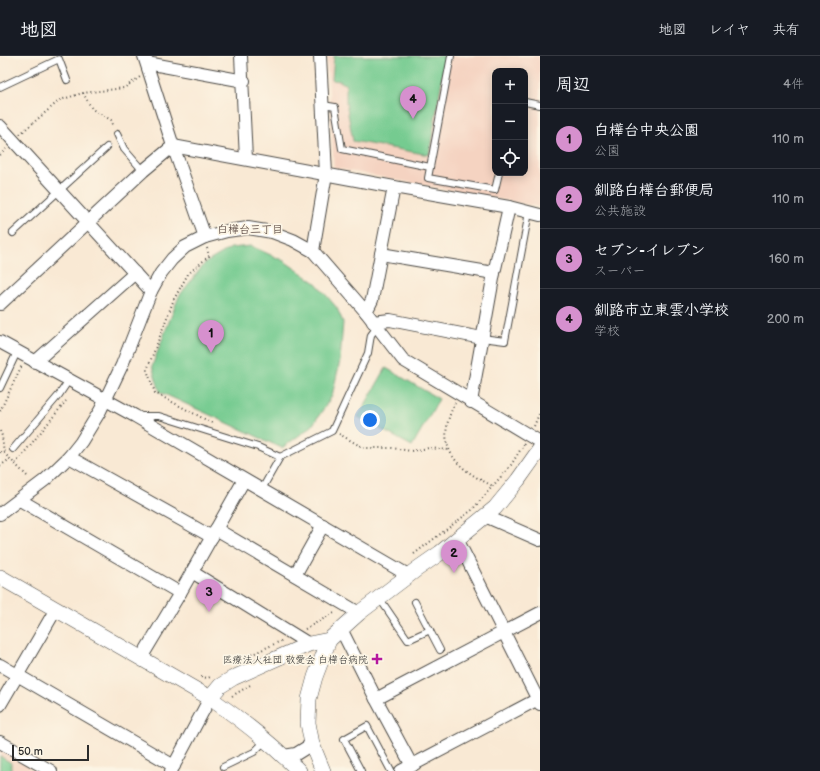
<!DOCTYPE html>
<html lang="ja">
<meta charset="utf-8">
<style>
body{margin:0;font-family:"Balsamiq Sans","Klee One",sans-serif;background:#242831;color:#f1f3f6}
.controls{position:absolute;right:12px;top:12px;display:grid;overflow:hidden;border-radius:8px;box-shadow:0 2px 10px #0003}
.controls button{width:36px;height:36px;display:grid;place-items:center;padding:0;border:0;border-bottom:1px solid #363941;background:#171b24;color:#f1f3f6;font:20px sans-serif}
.scale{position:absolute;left:12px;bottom:10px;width:77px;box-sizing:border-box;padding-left:4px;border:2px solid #2b2b2b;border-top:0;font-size:11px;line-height:14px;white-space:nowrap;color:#2b2b2b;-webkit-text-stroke:3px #fcf5e5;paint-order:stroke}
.you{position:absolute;left:370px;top:364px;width:14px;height:14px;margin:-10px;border:3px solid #fff;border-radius:50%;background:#1a73e8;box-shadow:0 0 0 6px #1a73e833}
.badge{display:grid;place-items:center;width:26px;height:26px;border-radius:50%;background:#d690ce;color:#111;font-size:13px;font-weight:700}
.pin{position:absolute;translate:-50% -33px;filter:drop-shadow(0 1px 2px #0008)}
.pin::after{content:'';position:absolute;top:21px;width:14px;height:12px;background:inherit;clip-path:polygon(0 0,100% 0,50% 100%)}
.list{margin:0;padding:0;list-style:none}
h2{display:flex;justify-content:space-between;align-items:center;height:52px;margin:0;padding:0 16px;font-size:17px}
h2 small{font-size:13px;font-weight:400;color:#9ea1a6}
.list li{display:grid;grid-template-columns:26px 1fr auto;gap:12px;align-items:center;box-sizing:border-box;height:60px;padding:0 16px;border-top:1px solid #363941}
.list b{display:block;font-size:15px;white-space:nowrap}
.list p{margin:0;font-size:13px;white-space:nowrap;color:#9ea1a6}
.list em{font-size:13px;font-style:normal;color:#9ea1a6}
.icon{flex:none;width:22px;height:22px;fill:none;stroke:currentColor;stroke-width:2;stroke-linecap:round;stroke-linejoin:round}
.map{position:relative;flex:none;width:540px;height:715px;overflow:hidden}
header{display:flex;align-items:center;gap:24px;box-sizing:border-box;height:56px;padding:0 20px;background:#171b24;border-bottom:1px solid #363941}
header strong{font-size:19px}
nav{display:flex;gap:22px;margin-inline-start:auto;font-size:14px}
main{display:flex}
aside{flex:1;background:#171b24}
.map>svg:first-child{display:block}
.built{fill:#f5d3c1;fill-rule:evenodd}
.garden{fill:#74cb90;stroke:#507b5e}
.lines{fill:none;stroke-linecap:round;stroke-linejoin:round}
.service-casing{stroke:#4a4844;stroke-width:8}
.minor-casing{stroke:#4a4844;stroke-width:14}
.tertiary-casing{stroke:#4a4844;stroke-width:16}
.path{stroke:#4a4844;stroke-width:2;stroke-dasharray:1 3;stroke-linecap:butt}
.service{stroke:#fff;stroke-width:6}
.minor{stroke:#fff;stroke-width:12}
.tertiary{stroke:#fff;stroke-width:15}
.poi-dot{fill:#b5179e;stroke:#fcf5e5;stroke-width:1.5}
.labels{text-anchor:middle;stroke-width:3.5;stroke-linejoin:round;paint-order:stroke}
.poi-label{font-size:10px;fill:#2b2b2b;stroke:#fcf5e5;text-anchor:end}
.neighbourhood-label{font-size:11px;font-weight:bold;fill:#66554e;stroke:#fcf5e5}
</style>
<header>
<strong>地図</strong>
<nav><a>地図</a><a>レイヤ</a><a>共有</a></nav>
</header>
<main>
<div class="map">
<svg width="540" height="715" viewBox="0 0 540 715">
<rect width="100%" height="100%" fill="#fcf5e5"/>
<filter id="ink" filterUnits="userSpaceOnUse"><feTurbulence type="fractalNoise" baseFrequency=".025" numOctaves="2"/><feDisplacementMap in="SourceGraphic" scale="8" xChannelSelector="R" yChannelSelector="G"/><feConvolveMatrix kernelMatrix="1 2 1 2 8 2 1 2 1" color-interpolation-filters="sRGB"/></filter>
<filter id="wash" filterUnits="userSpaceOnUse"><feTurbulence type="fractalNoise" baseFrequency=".012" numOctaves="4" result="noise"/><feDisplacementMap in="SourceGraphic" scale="16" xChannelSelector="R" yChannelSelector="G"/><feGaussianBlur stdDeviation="0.9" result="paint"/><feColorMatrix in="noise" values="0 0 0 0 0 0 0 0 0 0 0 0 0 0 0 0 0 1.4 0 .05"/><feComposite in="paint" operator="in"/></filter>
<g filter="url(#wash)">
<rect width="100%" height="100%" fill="#f9e9d4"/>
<g class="built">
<path d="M327 0H540V151L334 112ZM495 15H525V117H495Z"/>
<path d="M0 693 31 711 27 715H0Z"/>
</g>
<g class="garden">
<path d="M334 0H446L429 99 353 85 346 47V29L340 25 332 24Z"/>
<path d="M251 190 284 205 316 227 337 252 343 266 340 305 332 340 312 370 282 392 160 336 152 310 179 240 205 207 231 192Z"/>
<path d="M386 312 439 343 412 390 358 361Z"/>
<path d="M0 700 11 707V715H0Z"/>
</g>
</g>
<g filter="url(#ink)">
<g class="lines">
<g class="service-casing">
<g id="service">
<path d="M451 0 428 122 495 134 499 117"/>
<path d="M0 31 59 3 67 24"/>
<path d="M525 46 540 49"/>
<path d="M323 49 335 51 342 93 430 111"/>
<path d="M117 78 124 93 143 115"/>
<path d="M13 177 107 91"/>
<path d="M482 282 505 285 529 156"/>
<path d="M0 332 17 296"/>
<path d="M141 360H159L258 391 280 401 262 433"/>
<path d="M13 393 59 339 69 324"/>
<path d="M280 401 332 375 368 297 371 279 377 271"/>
<path d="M380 543 408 584 430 574"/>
<path d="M415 546 440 594"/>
<path d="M223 711 254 696 265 685"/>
<path d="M361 715 344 683 367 670 391 715"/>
</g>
</g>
<g class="minor-casing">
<g id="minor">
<path d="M144 0 173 90 205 181"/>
<path d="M241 0 246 103"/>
<path d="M147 7 244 25"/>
<path d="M0 70 151 235"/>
<path d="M313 195 326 118 320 0"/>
<path d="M381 198 494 217"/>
<path d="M0 248 143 115 173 90 394 131 509 151 540 159"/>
<path d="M366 256 372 244 394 131"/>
<path d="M373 266 390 264 482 282"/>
<path d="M0 286 135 360 408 519"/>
<path d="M35 306 135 217"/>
<path d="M471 346 494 217 509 151"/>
<path d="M69 401 212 481"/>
<path d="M20 444 180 537 244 424"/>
<path d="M0 458 45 424 69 401 81 386 100 355 122 309 151 235 161 217 172 203 185 191 205 181 227 175 248 172 272 176 293 184 313 195 366 256 403 304 540 386"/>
<path d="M485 460 540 484"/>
<path d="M216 473 359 557"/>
<path d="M457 483 540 648"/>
<path d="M192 516 309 588"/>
<path d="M295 519 323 469"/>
<path d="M341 573 376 643 412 710"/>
<path d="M141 602 180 537"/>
<path d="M0 609 174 710"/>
<path d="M376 643 540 557"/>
<path d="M0 649 56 553"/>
<path d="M0 686 51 715"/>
<path d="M284 700 296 698 312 688"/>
<path d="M171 715 210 642"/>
<path d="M401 715 540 642"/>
</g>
</g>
<g class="tertiary-casing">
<g id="tertiary">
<path d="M0 521 210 642 220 630 233 622 309 588 329 584 359 557 417 513 440 497 495 452 518 424 540 393"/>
<path d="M210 642C242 664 272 688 299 715"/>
<path d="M323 715 312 688 308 667 309 643 315 621 329 584"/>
</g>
</g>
<g class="path">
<path d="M83 37 92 53 111 64 114 71"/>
<path d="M20 78 60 44 83 37 124 32 140 21"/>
<path d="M0 99 6 93"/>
<path d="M207 192 209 200 188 218 174 243 147 314 155 337 214 368"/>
<path d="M455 347C433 391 455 412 493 430"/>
<path d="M0 355 22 309"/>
<path d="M534 370 540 356"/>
<path d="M0 375 2 380 4 397"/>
<path d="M339 378 364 392H392L411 395 429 392 449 394"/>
<path d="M0 396 4 397 15 408 66 345"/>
<path d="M15 408 29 422"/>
<path d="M0 410 10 403"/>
<path d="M414 498 472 454 511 409 524 388"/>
<path d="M305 573 336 556"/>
<path d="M244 602 283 584"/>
<path d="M201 621 208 622 212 620"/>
<path d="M232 640 252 628"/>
</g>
<use href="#service" class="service"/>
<use href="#minor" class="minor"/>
<use href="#tertiary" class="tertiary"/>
</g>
</g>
<path class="poi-dot" d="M375 597h4v4h4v4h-4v4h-4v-4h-4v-4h4z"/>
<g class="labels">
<g class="poi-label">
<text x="368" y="607">医療法人社団 敬愛会 白樺台病院</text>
</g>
<g class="neighbourhood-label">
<text x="250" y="177">白樺台三丁目</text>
</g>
</g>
</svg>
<div class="controls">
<button>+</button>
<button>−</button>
<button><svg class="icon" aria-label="locate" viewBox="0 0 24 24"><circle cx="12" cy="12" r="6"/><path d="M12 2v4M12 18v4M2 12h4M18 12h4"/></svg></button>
</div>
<div class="scale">50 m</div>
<div class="you"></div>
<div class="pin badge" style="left:211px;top:297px">1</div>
<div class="pin badge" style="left:454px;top:517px">2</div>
<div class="pin badge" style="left:209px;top:556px">3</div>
<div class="pin badge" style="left:413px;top:63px">4</div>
</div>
<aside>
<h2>周辺<small>4件</small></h2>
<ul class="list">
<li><span class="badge">1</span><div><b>白樺台中央公園</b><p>公園</p></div><em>110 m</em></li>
<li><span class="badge">2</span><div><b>釧路白樺台郵便局</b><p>公共施設</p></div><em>110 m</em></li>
<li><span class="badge">3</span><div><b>セブン-イレブン</b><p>スーパー</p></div><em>160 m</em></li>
<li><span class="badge">4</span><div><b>釧路市立東雲小学校</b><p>学校</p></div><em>200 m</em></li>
</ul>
</aside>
</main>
